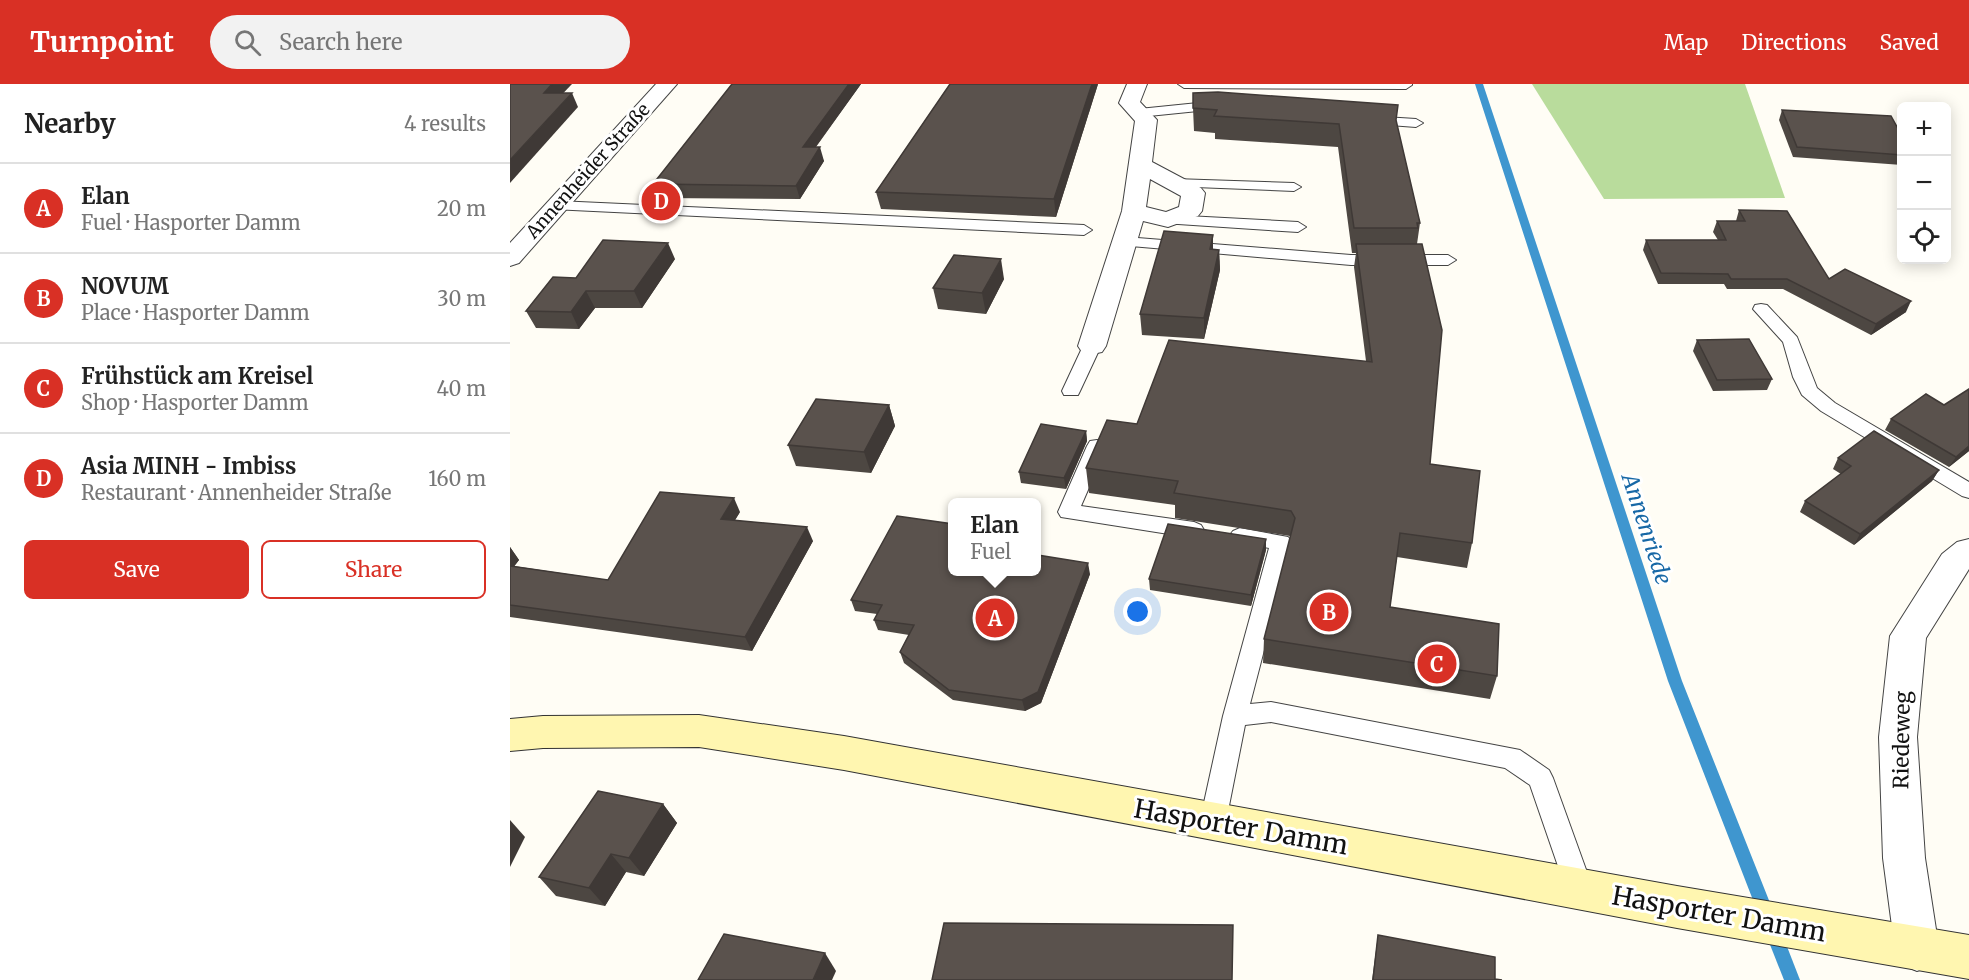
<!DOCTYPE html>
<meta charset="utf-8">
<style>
body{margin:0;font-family:Merriweather,serif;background:#f2f2f2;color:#222}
.controls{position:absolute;right:18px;top:18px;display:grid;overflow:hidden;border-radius:9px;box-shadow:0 3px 15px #0003}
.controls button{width:54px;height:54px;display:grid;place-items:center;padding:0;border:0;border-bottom:2px solid #e0e0e0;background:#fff;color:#222;font:30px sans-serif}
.you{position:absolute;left:628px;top:528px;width:21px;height:21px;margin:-15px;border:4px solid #fff;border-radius:50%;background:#1a73e8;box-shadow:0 0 0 9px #1a73e833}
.badge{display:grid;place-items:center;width:39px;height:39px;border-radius:50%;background:#d93025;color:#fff;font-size:20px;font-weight:700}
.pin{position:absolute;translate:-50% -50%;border:3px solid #fff;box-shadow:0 2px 6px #0006}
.popup{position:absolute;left:438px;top:414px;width:93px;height:78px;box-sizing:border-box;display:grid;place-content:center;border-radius:9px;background:#fff;filter:drop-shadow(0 2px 4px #0005);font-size:20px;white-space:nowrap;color:#767676}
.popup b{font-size:22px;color:#222}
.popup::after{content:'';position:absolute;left:50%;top:100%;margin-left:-12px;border:12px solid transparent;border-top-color:#fff}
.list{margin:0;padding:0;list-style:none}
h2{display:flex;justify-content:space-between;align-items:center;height:78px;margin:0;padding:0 24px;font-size:26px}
h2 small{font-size:20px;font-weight:400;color:#767676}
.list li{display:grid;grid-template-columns:39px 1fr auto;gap:18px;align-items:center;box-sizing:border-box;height:90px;padding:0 24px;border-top:2px solid #e0e0e0}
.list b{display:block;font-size:22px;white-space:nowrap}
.list p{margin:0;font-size:20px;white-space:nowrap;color:#767676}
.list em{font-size:20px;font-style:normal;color:#767676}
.actions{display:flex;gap:12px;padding:18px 24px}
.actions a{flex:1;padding:14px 0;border:2px solid #d93025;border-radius:9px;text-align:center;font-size:21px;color:#d93025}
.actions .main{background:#d93025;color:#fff}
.icon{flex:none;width:33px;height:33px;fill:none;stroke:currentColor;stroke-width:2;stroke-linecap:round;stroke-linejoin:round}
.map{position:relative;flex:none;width:1459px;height:896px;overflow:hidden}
header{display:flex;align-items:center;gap:36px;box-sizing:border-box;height:84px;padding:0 30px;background:#d93025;color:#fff}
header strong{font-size:28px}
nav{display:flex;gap:33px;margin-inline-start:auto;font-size:21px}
.search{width:420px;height:54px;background:#f2f2f2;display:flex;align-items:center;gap:15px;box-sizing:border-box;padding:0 21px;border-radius:33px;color:#767676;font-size:22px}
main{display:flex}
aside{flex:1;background:#fff}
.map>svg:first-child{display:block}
.forest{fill:#b9dc9c}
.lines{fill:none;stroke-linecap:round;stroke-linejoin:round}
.stream{fill:#3f96cf;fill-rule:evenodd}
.service-casing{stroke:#444;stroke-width:2}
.minor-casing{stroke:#444;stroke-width:2}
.tertiary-casing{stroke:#444;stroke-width:2}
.secondary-casing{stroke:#333;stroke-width:2}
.service{fill:#fff;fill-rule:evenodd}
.minor{fill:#fff;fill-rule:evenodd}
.tertiary{fill:#fff;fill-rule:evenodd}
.secondary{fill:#fff6b0;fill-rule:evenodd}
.wall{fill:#4d4742}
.shaded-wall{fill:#3f3936}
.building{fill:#5a524d;stroke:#3f3936;stroke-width:1.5}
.labels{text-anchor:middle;stroke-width:6;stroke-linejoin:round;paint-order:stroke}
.far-street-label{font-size:18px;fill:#111;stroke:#fff}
.street-label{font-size:21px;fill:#111;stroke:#fff}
.water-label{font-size:22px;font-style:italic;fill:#1768a6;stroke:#fff}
.near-street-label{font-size:26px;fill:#111;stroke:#fff}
</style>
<header>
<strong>Turnpoint</strong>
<div class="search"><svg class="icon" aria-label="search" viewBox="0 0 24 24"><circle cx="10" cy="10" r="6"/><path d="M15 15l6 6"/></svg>Search here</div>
<nav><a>Map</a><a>Directions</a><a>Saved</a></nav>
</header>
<main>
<aside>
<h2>Nearby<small>4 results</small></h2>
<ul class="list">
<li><span class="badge">A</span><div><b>Elan</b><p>Fuel · Hasporter Damm</p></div><em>20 m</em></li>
<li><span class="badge">B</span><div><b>NOVUM</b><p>Place · Hasporter Damm</p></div><em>30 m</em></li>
<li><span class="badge">C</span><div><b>Frühstück am Kreisel</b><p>Shop · Hasporter Damm</p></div><em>40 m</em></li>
<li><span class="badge">D</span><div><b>Asia MINH - Imbiss</b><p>Restaurant · Annenheider Straße</p></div><em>160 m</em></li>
</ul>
<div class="actions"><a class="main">Save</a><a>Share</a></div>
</aside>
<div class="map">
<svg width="1459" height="896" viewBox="0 0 1459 896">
<rect width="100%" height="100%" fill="#fffdf5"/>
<path class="forest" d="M1022 0H1235L1275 114 1094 115Z"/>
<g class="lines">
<g class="stream">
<path d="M965 0H973L1172 597 1264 829 1262 834 1256 837 1250 834 1248 829 1158 597Z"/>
<path d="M1263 840 1269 842 1290 896H1274L1255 848 1257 842Z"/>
</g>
<g class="service-casing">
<g id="service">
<path d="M668 0H902V1L896 5 674 4Z"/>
<path d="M688 19 711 20 718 24 711 28 688 27 629 33 622 29 629 25Z"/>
<path d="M858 32 906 35 913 39 906 43 853 39 851 36Z"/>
<path d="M664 95 784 99 791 103 784 107 659 102 657 99Z"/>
<path d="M47 117 574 141 582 146 574 151 42 125 39 122 42 119Z"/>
<path d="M658 131 788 138 796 143 788 148 653 139 650 136Z"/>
<path d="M615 153 841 171H938L946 176 938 181H841L609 161 607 158 609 155Z"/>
<path d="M1251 220 1257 221 1287 253 1307 304 1325 319 1459 398V414L1452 412 1311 327 1292 311 1283 293 1273 258 1243 225 1245 221Z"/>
<path d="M582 257 588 258 591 262 570 307 568 311H554L552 307 573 262 576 258Z"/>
<path d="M587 356 594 357 597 362 571 422 684 438 691 441 694 446 691 451 684 454 551 433 548 428 577 362 580 357Z"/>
<path d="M730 444 778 453 782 458 740 620 761 618 1010 666 1039 686 1043 694 1083 805 1079 814 1069 818 1059 814 1020 701 995 684 761 638 735 641 716 737 712 745 703 749 694 745 690 737 713 632 759 464 723 457 719 452 723 447Z"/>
</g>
</g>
<g class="minor-casing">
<g id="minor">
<path d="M617 0H637L630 18 647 36 642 78 691 104 695 109 692 127 688 132 658 143 633 137 596 262 592 268 582 270 572 268 568 262 612 127 625 37 609 19ZM640 95 671 112 669 123 656 128 636 123Z"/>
<path d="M1459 455V485L1416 554 1407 653 1415 774 1429 865 1423 880 1407 887 1391 880 1385 865 1373 774 1369 653 1380 552 1432 470 1447 458Z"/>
</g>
</g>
<g class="tertiary-casing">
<path id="tertiary" d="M146 0H167L9 179 0 182V159Z"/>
</g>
<g class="secondary-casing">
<path id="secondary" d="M189 631 334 652 1167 802 1459 851V895L1167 844 334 686 189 663 33 664 0 667V635L33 632Z"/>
</g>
<use href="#service" class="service"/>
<use href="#minor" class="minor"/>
<use href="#tertiary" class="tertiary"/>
<use href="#secondary" class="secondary"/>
</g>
<g class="wall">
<path d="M222 0H351L306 63 314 77 290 115 149 114 143 100Z"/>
<path d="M440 0H588L546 133 371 125 366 108Z"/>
<path d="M683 24 886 36 910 139 907 160 920 380 962 459 957 484 887 473 880 523 987 592 980 615 753 579 754 555 781 453 780 452 665 434V421L579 409 576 384 627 340 856 277 844 183 846 169H842L828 63 705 55V49L684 47Z"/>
<path d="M1272 26 1392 52V81L1283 73 1269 36Z"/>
<path d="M1229 126 1319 195 1396 228 1361 251 1273 205H1217L1214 200H1148L1133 166 1136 156H1208L1203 148 1207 137H1226Z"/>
<path d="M703 166H709L710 186 694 255 632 251 630 230Z"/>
<path d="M165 175 132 224H85L69 245 26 244 16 227 66 194Z"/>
<path d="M494 195 476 230 428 225 423 204Z"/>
<path d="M1187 256 1262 295 1257 306 1203 307 1183 267Z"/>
<path d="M1459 305V367L1439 383 1375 346 1381 335 1434 321Z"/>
<path d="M379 321 385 342 361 389 286 382 278 361Z"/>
<path d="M576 347 577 357 556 405 511 399 509 388Z"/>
<path d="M1328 374 1429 386 1422 397 1344 461 1290 428 1295 417 1331 390 1323 385Z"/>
<path d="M230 428 225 436 303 457 242 567 0 533V463L9 476 4 482 98 496Z"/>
<path d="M756 466 741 522 640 506 639 495Z"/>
<path d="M443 488 580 490 531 619 515 627 443 616 394 579 390 568 399 551 368 546 364 536 367 530 345 527 341 516Z"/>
<path d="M153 720 167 739 134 792 116 788 95 822 46 812 29 793Z"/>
<path d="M868 851 985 895 992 896H862Z"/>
</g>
<g class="shaded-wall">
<path d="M42 0H62L40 23 34 9Z"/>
<path d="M339 0H351L296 76 293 63Z"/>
<path d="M582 0H588L546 133 544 115Z"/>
<path d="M62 9 68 23 0 99V76Z"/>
<path d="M310 63 314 77 290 115 286 102Z"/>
<path d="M703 151V171L700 165Z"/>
<path d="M158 159 165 175 132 224 124 207Z"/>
<path d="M709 166 710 186 694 255V234Z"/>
<path d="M491 175 494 195 476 230 472 209Z"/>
<path d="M76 207 85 224 69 245 61 228Z"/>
<path d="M1401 217 1396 228 1361 251 1366 240Z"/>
<path d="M379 321 385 342 361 389 354 368Z"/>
<path d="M576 347 577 357 556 405 554 394Z"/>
<path d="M1459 362V367L1439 383 1446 373Z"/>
<path d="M1429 386 1422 397 1344 461 1350 450Z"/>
<path d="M224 414 230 428 217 449 211 435Z"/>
<path d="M297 443 303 457 242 567 235 553Z"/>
<path d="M756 455V466L741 522V511Z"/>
<path d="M0 463 9 476 0 488Z"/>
<path d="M578 479 580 490 531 619 515 627 512 616Z"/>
<path d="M153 720 167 739 134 792 119 774Z"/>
<path d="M0 736 15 753 0 783Z"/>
<path d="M101 770 116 788 95 822 79 804Z"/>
<path d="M315 869 326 887 322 896H303Z"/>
</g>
<g class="building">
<path d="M0 0H42L34 9H62L0 76Z"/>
<path d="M222 0H339L293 63H310L286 102 143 100Z"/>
<path d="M440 0H582L544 115 366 108Z"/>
<path d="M708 8 888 21 886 36 910 139H907L908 144H844L829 40 704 32 707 26 683 24V9Z"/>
<path d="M1272 26 1381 32 1392 52V71L1287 63Z"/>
<path d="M1229 126 1277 127 1319 195 1335 185 1401 217 1366 240 1277 195H1221L1218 190 1151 189 1136 156H1216L1207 137H1235Z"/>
<path d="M654 147 703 151 700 165 709 166 694 234 630 230Z"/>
<path d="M93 156 158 159 124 207H76L61 228 16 227 43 193 66 194Z"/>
<path d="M846 160H912L932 246 920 380 970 387 962 459 890 449 880 523 989 540 987 592 754 555 785 434 781 427 664 409 668 397 576 384 597 336 627 340 659 256 862 278Z"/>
<path d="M444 171 491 175 472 209 423 204Z"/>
<path d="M1239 255 1262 295 1207 296 1187 256Z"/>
<path d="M1459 305V362L1446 373 1381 335 1416 310 1434 321Z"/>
<path d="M306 315 379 321 354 368 278 361Z"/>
<path d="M531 340 576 347 554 394 509 388Z"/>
<path d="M1364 347 1429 386 1350 450 1295 417 1341 382 1328 374Z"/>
<path d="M150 408 224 414 211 435 297 443 235 553 0 521V482L98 496Z"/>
<path d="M387 432 443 440V488H527V471L578 479 528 608 512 616 439 606 390 568 404 541 364 536 372 521 341 516Z"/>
<path d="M658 440 756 455 741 511 639 495Z"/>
<path d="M88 707 153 720 119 774 101 770 79 804 29 793Z"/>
<path d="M434 839 723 841 722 896H422Z"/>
<path d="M214 850 315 869 303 896H188Z"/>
<path d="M868 851 985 873V895L992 896H863Z"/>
</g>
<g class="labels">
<g class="far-street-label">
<text transform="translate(78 87) rotate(-48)" y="6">Annenheider Straße</text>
</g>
<g class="street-label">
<text transform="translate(1392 656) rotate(-89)" y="7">Riedeweg</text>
</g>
<g class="water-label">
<text transform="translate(1137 445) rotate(72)" y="8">Annenriede</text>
</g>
<g class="near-street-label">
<text transform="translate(731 743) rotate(10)" y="9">Hasporter Damm</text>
<text transform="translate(1209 830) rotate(10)" y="9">Hasporter Damm</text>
</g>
</g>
</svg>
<div class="controls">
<button>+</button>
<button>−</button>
<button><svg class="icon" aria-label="locate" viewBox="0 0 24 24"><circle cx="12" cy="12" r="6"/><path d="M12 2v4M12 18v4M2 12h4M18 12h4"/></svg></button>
</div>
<div class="you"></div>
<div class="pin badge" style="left:485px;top:534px">A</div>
<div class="popup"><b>Elan</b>Fuel</div>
<div class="pin badge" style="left:819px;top:528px">B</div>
<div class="pin badge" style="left:927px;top:580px">C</div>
<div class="pin badge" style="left:151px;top:117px">D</div>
</div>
</main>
